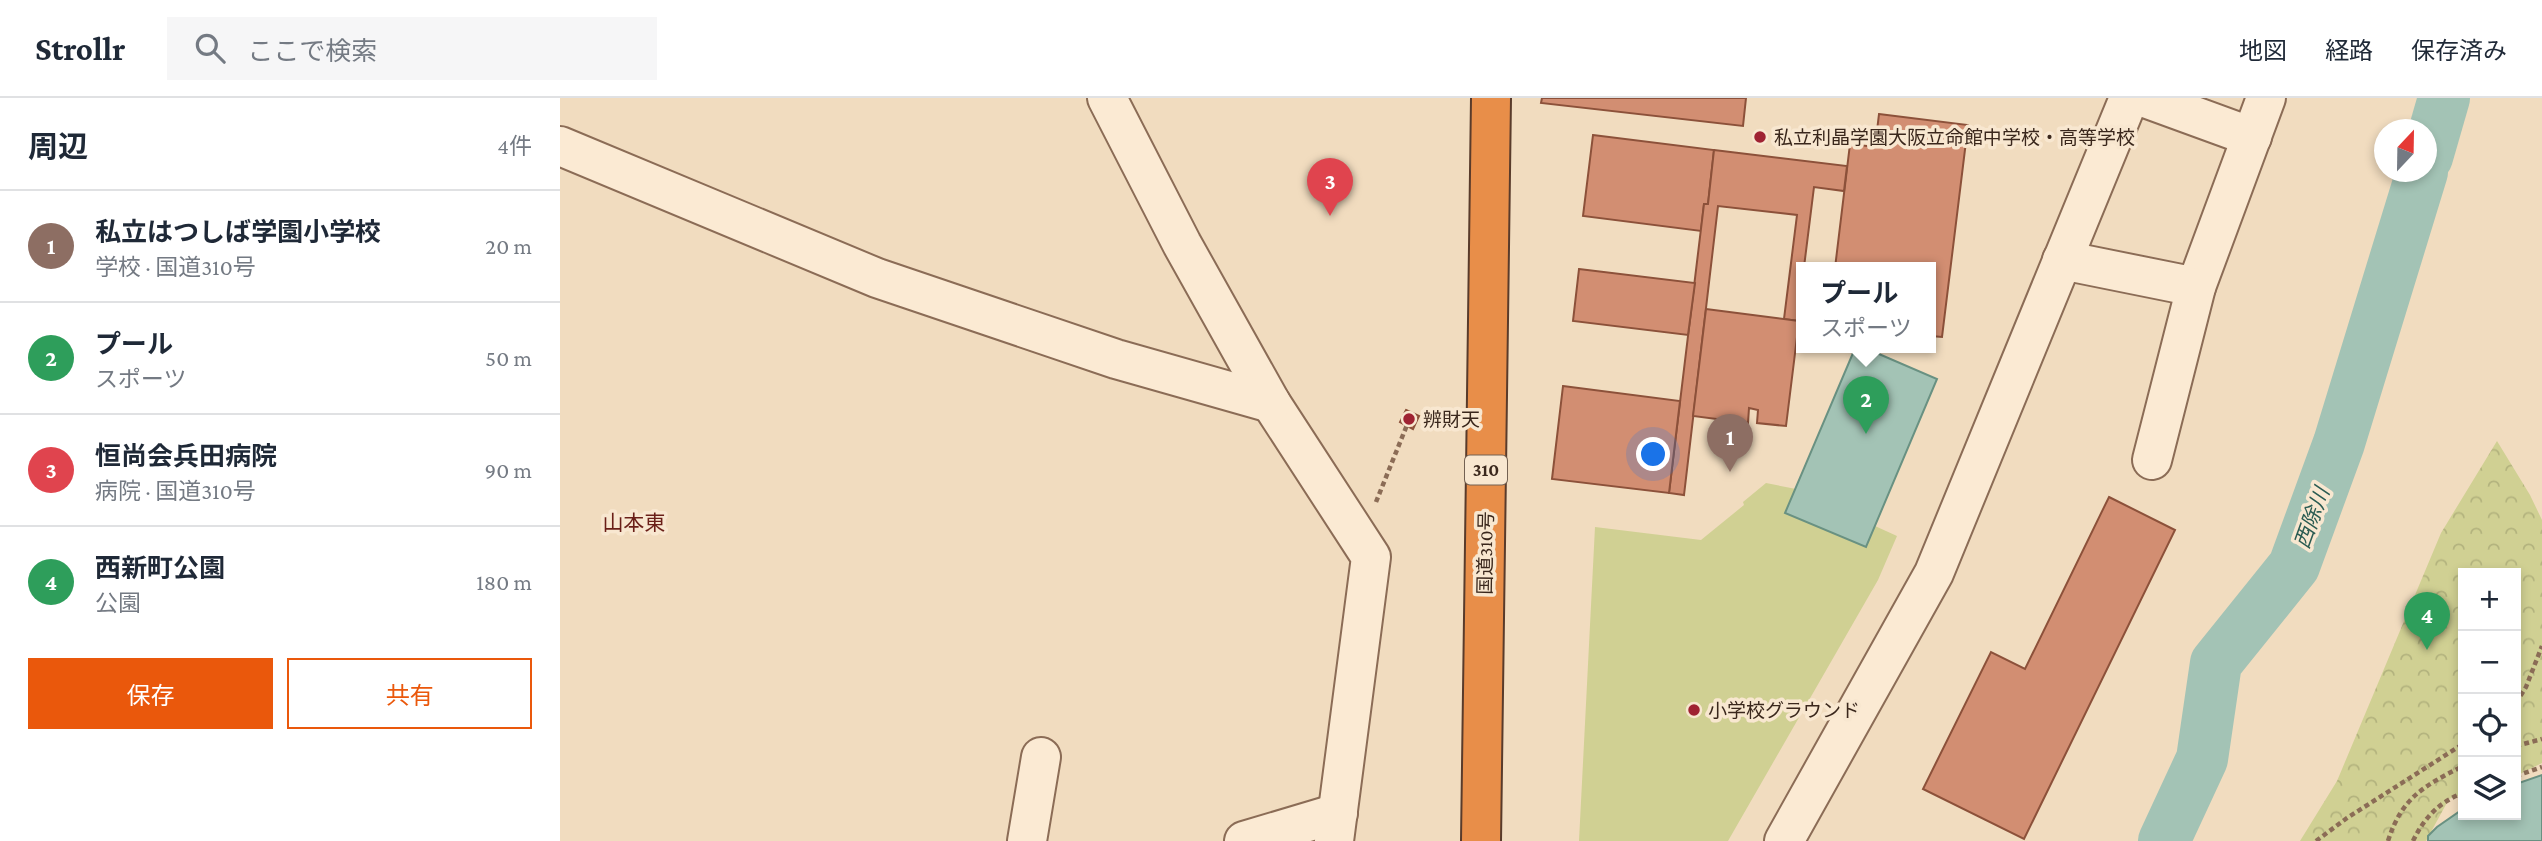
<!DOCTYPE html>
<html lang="ja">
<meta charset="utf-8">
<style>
body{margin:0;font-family:"Crimson Pro","Noto Sans JP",serif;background:#f6f6f7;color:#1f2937}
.controls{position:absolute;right:21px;bottom:21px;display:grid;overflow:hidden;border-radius:0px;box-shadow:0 4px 10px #0003}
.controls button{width:63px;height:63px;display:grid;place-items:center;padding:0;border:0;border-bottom:2px solid #e0e1e3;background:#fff;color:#1f2937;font:35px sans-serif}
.compass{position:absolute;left:1814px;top:21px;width:63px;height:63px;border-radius:50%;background:#fff;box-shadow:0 4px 10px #0003;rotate:22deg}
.you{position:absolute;left:1094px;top:357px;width:24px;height:24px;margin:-18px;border:5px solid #fff;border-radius:50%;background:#1a73e8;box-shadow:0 0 0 10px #1a73e833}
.badge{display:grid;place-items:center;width:46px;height:46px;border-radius:50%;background:#ea580c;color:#fff;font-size:23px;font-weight:700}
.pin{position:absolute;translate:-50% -58px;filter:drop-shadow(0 2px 4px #0008)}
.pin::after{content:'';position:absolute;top:37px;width:24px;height:21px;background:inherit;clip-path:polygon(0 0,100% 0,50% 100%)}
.popup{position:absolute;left:1236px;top:164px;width:140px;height:91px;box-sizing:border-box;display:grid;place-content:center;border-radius:0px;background:#fff;filter:drop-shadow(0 2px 5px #0005);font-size:23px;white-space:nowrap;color:#747a83}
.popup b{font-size:26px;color:#1f2937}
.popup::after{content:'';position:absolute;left:50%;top:100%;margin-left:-14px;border:14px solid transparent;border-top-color:#fff}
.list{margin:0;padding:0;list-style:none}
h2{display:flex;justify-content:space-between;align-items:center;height:91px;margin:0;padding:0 28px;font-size:30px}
h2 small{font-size:23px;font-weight:400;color:#747a83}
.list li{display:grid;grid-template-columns:46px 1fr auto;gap:21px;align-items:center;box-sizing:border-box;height:112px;padding:0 28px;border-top:2px solid #e0e1e3}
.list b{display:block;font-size:26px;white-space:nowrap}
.list p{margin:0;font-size:23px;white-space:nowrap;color:#747a83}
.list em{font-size:23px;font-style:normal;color:#747a83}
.actions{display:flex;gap:14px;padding:21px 28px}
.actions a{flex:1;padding:16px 0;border:2px solid #ea580c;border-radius:0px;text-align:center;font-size:24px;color:#ea580c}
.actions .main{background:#ea580c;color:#fff}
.icon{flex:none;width:38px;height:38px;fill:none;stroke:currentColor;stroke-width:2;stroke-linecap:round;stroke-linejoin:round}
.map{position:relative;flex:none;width:1982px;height:743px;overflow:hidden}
header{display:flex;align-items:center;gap:42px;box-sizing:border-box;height:98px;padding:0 35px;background:#fff;border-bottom:2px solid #e0e1e3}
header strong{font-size:33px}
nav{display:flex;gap:38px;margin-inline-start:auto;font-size:24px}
.search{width:490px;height:63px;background:#f6f6f7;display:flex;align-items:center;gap:18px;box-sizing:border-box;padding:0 24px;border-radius:0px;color:#747a83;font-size:26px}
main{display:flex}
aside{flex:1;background:#fff}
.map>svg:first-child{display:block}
.green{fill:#d0d093}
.park{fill:url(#park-crowns)}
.water{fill:#a3c3b5;stroke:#699182;stroke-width:2}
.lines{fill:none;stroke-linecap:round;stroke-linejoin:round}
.river{stroke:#a3c3b5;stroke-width:52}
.building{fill:#d28e72;stroke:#8c513a;stroke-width:2}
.minor-casing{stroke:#8b6c56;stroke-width:42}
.highway-casing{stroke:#593b2b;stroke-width:42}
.path{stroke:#8b6c56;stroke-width:4.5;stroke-dasharray:5 3.5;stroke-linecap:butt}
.minor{stroke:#fbead3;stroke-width:38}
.highway{stroke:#e88e49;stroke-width:38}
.poi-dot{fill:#9f2232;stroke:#f8e7d0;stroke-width:2.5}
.labels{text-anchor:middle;stroke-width:7;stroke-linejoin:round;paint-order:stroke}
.shield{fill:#f8e7d0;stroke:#736152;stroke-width:2}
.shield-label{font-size:18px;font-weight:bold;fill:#3a271c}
.poi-label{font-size:19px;fill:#3a271c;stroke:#f8e7d0;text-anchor:start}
.street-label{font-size:19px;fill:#3a271c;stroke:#f8e7d0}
.water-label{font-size:21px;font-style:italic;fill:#2a5b52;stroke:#f8e7d0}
.neighbourhood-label{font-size:21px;fill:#6a1f18;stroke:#f8e7d0}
</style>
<header>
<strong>Strollr</strong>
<div class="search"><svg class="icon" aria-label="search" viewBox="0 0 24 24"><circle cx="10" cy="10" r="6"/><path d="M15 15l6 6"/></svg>ここで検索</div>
<nav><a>地図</a><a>経路</a><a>保存済み</a></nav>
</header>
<main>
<aside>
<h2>周辺<small>4件</small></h2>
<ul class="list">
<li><span class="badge" style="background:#8d6e63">1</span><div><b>私立はつしば学園小学校</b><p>学校 · 国道310号</p></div><em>20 m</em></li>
<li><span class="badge" style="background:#2e9e5b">2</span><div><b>プール</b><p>スポーツ</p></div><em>50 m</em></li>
<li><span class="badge" style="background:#e0444e">3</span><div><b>恒尚会兵田病院</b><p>病院 · 国道310号</p></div><em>90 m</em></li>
<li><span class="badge" style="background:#2e9e5b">4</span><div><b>西新町公園</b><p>公園</p></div><em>180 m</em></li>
</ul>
<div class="actions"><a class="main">保存</a><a>共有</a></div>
</aside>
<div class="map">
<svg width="1982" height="743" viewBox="0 0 1982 743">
<defs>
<pattern id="park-crowns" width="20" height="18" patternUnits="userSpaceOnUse" patternTransform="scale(1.75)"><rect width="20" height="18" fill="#d0d093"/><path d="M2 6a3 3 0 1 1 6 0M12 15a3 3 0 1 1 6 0" fill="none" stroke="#b3b37e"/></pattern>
</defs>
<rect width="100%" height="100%" fill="#f1dcbf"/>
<path class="green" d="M1206 385 1236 391 1226 415 1306 449 1315 428 1337 438 1318 482 1168 743H1019L1035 429 1141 442 1184 407 1183 404Z"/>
<path class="park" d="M1937 343 1970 397 1982 422V665L1956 678V475H1903V696L1889 701 1866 743H1740L1777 683 1881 435Z"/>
<g class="water">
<path d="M1305 250 1377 281 1306 449 1225 415 1293 255 1302 258Z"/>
<path d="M1982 677V743H1868V738L1877 729 1903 711V717H1956V686Z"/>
</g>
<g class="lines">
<g class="river">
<path d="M1867 59 1884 0"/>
<path d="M1604 743 1642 661 1656 565 1734 468 1779 345 1862 74"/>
</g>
</g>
<g class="building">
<path d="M982 0H1186L1183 28 981 5Z"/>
<path d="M1319 16 1408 27 1382 239 1371 238V170H1275L1290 46 1315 49Z"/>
<path d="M1033 37 1154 52 1148 106H1144L1141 133 1023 118Z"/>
<path d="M1154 52 1287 68 1284 93 1254 89 1244 169 1250 170H1241L1239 223 1224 221 1237 117 1158 108 1124 397 1109 395 1144 106H1148Z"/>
<path d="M1019 171 1135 185 1128 237 1013 223Z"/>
<path d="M1146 211 1239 223 1226 328 1197 325 1198 312 1189 310 1188 325 1133 318Z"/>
<path d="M1003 288 1120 303 1109 395 992 381Z"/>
<path d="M846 312 859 318 853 331 840 324Z"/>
<path d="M1549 399 1615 432 1464 741 1363 691 1431 554 1465 571Z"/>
</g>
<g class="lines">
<g class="minor-casing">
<g id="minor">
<path d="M547 0 622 146 711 305 811 459 774 743"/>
<path d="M1585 0 1692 39"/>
<path d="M0 48 317 180 556 261 711 305"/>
<path d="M1502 162 1636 189 1706 0"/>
<path d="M1592 362 1636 189"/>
<path d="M467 743 481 659"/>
<path d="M684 743 778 715"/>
<path d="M1224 743 1374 475 1569 0"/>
</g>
</g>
<g class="highway-casing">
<path id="highway" d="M921 743 931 0"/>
</g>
<g class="path">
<path d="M816 404 847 327"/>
<path d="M1956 605 1966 589 1982 548"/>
<path d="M1956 648 1982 641"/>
<path d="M1956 678 1982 669"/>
<path d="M1756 743 1787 720 1903 646"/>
<path d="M1828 743C1842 699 1864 688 1903 668"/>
<path d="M1853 743C1864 720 1879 704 1903 695"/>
</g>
<use href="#minor" class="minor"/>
<use href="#highway" class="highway"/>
</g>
<g class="poi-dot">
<circle cx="1200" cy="39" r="7"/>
<circle cx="849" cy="321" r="7"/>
<circle cx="1134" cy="612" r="7"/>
</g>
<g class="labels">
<rect class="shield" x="905" y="357.5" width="42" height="29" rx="5"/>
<g class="shield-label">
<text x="926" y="378">310</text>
</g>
<g class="poi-label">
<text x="1214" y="46">私立利晶学園大阪立命館中学校・高等学校</text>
<text x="863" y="328">辨財天</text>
<text x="1148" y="619">小学校グラウンド</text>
</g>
<g class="street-label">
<text transform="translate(925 455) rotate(-89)" y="7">国道310号</text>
</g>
<g class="water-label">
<text transform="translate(1752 420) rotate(-70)" y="7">西除川</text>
</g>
<g class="neighbourhood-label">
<text x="74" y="432">山本東</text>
</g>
</g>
</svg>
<div class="controls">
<button>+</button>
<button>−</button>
<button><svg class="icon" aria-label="locate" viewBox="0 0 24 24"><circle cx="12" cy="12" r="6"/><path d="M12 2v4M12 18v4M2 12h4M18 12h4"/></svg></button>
<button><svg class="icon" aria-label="layers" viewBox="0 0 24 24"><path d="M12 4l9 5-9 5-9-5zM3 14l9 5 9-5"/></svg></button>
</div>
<svg class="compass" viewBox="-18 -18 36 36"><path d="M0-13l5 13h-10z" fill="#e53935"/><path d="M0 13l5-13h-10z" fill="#747a83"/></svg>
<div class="you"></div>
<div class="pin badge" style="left:1170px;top:374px;background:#8d6e63">1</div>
<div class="pin badge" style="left:1306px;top:336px;background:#2e9e5b">2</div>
<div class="popup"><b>プール</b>スポーツ</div>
<div class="pin badge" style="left:770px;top:118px;background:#e0444e">3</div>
<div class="pin badge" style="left:1867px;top:552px;background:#2e9e5b">4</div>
</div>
</main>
